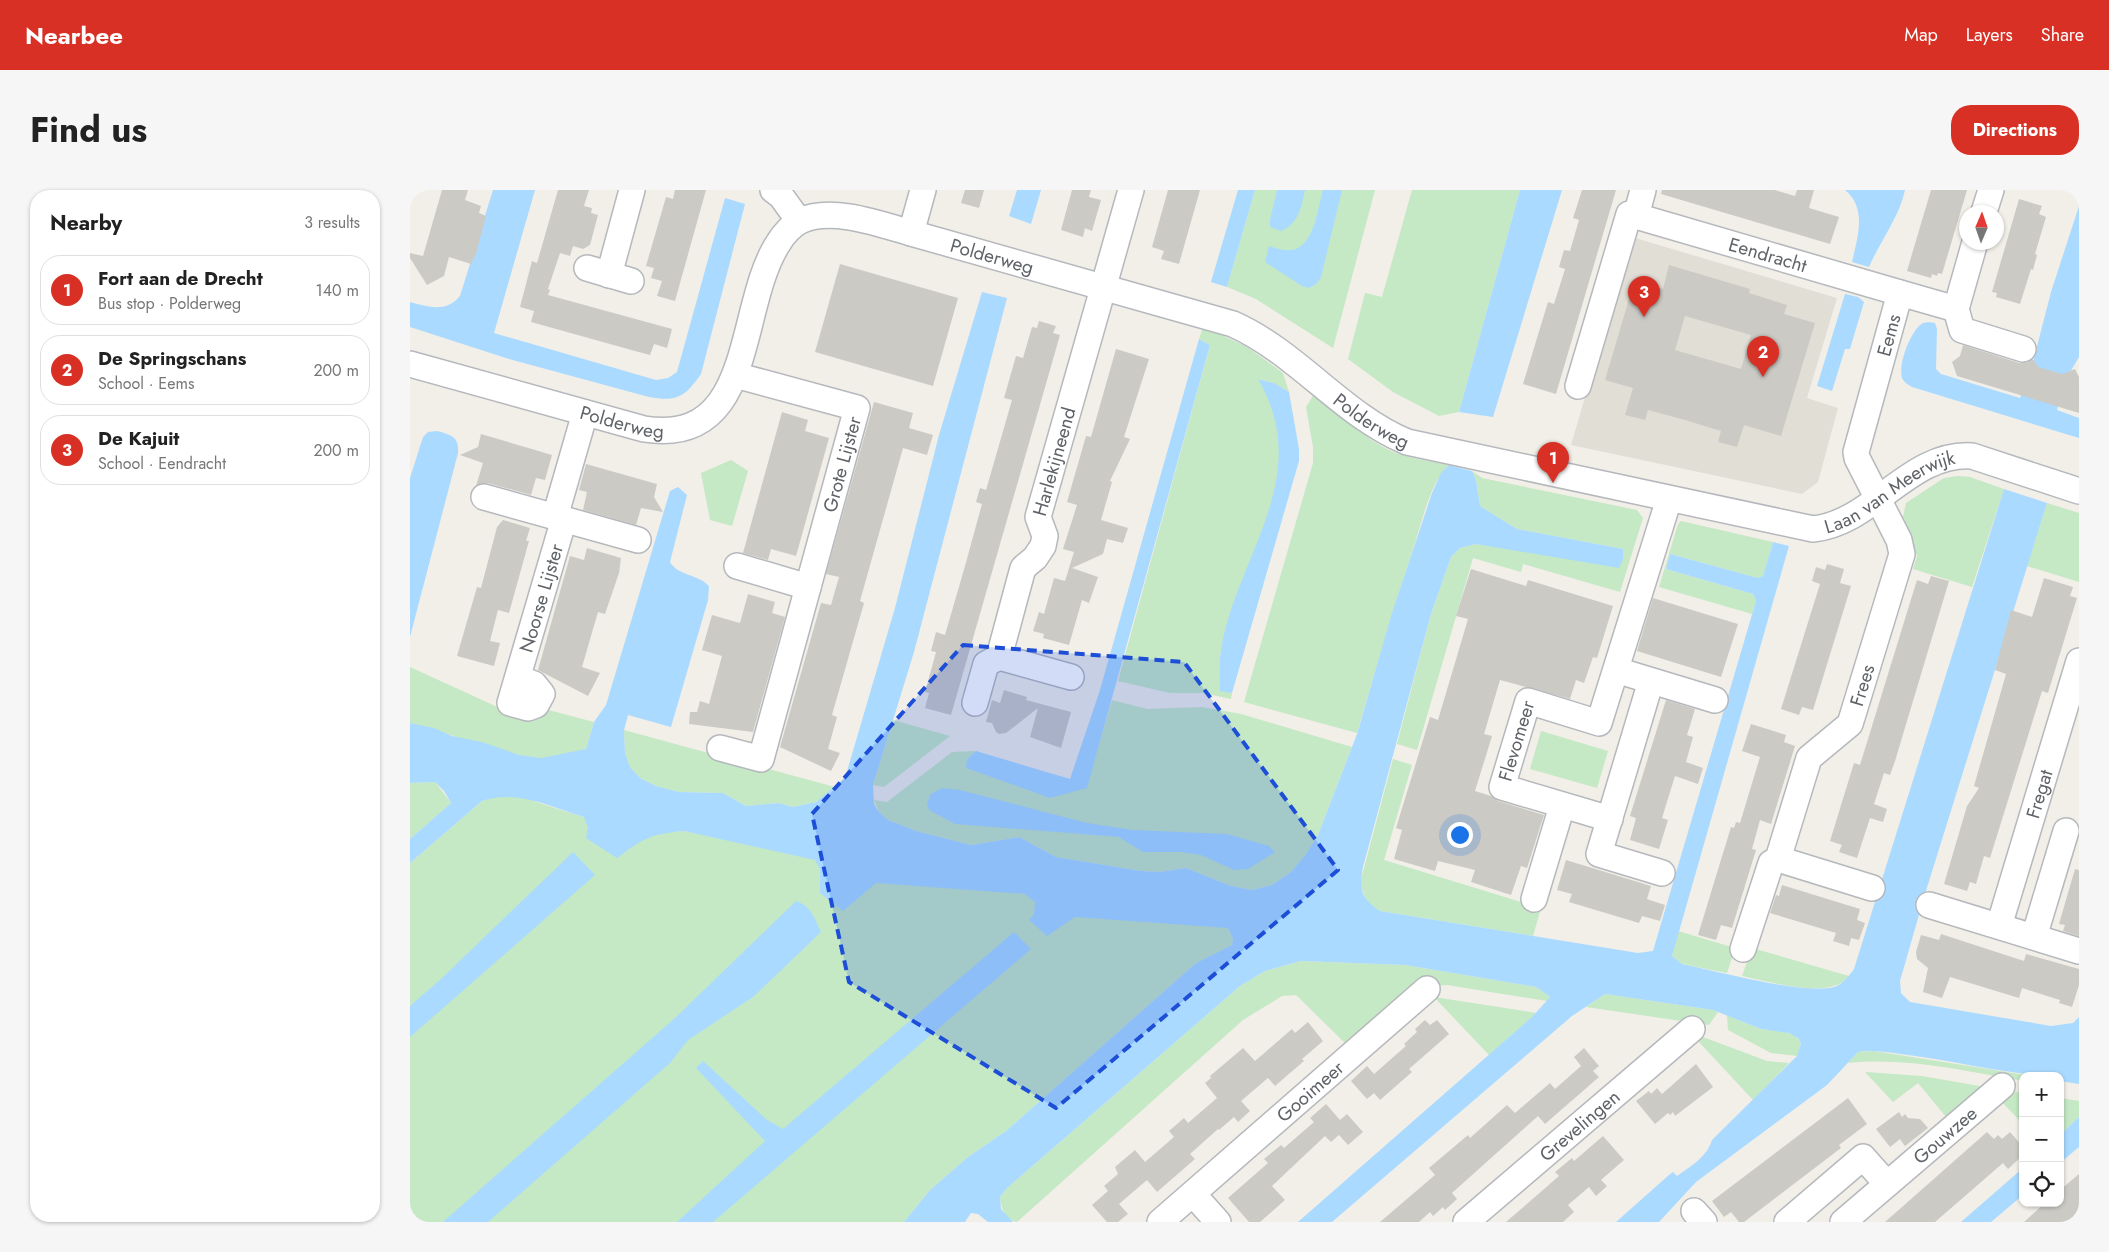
<!DOCTYPE html>
<meta charset="utf-8">
<style>
body{margin:0;font-family:Jost,sans-serif;background:#f6f6f6;color:#222}
.controls{position:absolute;right:15px;bottom:15px;display:grid;overflow:hidden;border-radius:10px;box-shadow:0 1px 4px #0004}
.controls button{width:45px;height:45px;display:grid;place-items:center;padding:0;border:0;border-bottom:1px solid #e0e0e0;background:#fff;color:#222;font:25px sans-serif}
.compass{position:absolute;left:1549px;top:15px;width:45px;height:45px;border-radius:50%;background:#fff;box-shadow:0 1px 4px #0004;rotate:2deg}
.you{position:absolute;left:1049px;top:644px;width:18px;height:18px;margin:-12px;border:4px solid #fff;border-radius:50%;background:#1a73e8;box-shadow:0 0 0 8px #1a73e833}
.badge{display:grid;place-items:center;width:32px;height:32px;border-radius:50%;background:#d93025;color:#fff;font-size:16px;font-weight:700}
.pin{position:absolute;translate:-50% -41px;filter:drop-shadow(0 1px 2px #0008)}
.pin::after{content:'';position:absolute;top:26px;width:18px;height:15px;background:inherit;clip-path:polygon(0 0,100% 0,50% 100%)}
.list{margin:0;padding:0;list-style:none}
h2{display:flex;justify-content:space-between;align-items:center;height:65px;margin:0;padding:0 20px;font-size:21px}
h2 small{font-size:16px;font-weight:400;color:#767676}
.list li{display:grid;grid-template-columns:32px 1fr auto;gap:15px;align-items:center;box-sizing:border-box;height:70px;margin:0 10px 10px;padding:0 10px;border:1px solid #e0e0e0;border-radius:20px}
.list b{display:block;font-size:19px;white-space:nowrap}
.list p{margin:0;font-size:16px;white-space:nowrap;color:#767676}
.list em{font-size:16px;font-style:normal;color:#767676}
.icon{flex:none;width:28px;height:28px;fill:none;stroke:currentColor;stroke-width:2;stroke-linecap:round;stroke-linejoin:round}
.map{position:relative;flex:none;width:1669px;height:1032px;overflow:hidden;border-radius:20px}
header{display:flex;align-items:center;gap:30px;box-sizing:border-box;height:70px;padding:0 25px;background:#d93025;color:#fff}
header strong{font-size:24px}
nav{display:flex;gap:28px;margin-inline-start:auto;font-size:18px}
.intro{display:flex;align-items:center;justify-content:space-between;box-sizing:border-box;height:120px;padding:0 30px}
h1{margin:0;font-size:35px}
.button{padding:12px 22px;border-radius:20px;background:#d93025;color:#fff;font-size:18px;font-weight:700}
main{display:flex;gap:30px;padding:0 30px}
aside{flex:1;background:#fff;border-radius:20px;box-shadow:0 1px 4px #0004}
.map>svg:first-child{display:block}
.education{fill:#e1ded6}
.green{fill:#c5e8c5}
.water{fill:#aadaff}
.building{fill:#cccac5;fill-rule:evenodd}
.lines{fill:none;stroke-linecap:round;stroke-linejoin:round}
.minor-casing{stroke:#b5b8bc;stroke-width:28}
.minor{stroke:#fff;stroke-width:25}
.marked{fill:#1d4ed8;fill-opacity:0.2;stroke:#1d4ed8;stroke-width:4;stroke-dasharray:10 6;stroke-linejoin:round}
.labels{text-anchor:middle;stroke-width:4.5;stroke-linejoin:round;paint-order:stroke}
.street-label{font-size:19px;fill:#5f6368;stroke:#fff}
</style>
<header>
<strong>Nearbee</strong>
<nav><a>Map</a><a>Layers</a><a>Share</a></nav>
</header>
<div class="intro"><h1>Find us</h1><a class="button">Directions</a></div>
<main>
<aside>
<h2>Nearby<small>3 results</small></h2>
<ul class="list">
<li><span class="badge">1</span><div><b>Fort aan de Drecht</b><p>Bus stop · Polderweg</p></div><em>140 m</em></li>
<li><span class="badge">2</span><div><b>De Springschans</b><p>School · Eems</p></div><em>200 m</em></li>
<li><span class="badge">3</span><div><b>De Kajuit</b><p>School · Eendracht</p></div><em>200 m</em></li>
</ul>
</aside>
<div class="map">
<svg width="1669" height="1032" viewBox="0 0 1669 1032">
<rect width="100%" height="100%" fill="#f1efe8"/>
<path class="education" d="M1222 47 1427 108 1397 208 1428 218 1408 292 1392 304 1161 255Z"/>
<g class="green">
<path d="M845 0H965L923 158 846 109 817 97Z"/>
<path d="M1002 0H1110L1049 222 1029 226 983 202 938 169 955 103 972 107Z"/>
<path d="M793 137 836 156 873 183 879 202 864 193 849 189C859 208 868 228 870 250 877 312 823 396 811 459 809 472 810 487 811 500L822 503 821 509 793 503H760L708 491 800 155 789 149Z"/>
<path d="M904 204C930 224 955 251 986 263 1003 269 1021 271 1039 275 1019 295 1013 329 1004 356 984 418 965 481 947 543L834 512 903 273V257L896 217Z"/>
<path d="M321 270 338 281 322 336 300 330 291 283Z"/>
<path d="M1062 281 1072 288 1227 320 1233 328 1210 402 1113 374 1111 382 1063 368 1007 560 987 554 1021 424 1041 367 1050 358 1066 354 1213 369V359L1107 339 1070 316 1066 290Z"/>
<path d="M1548 286 1560 287 1594 299 1562 397 1503 379 1507 366 1493 327 1496 313 1534 288Z"/>
<path d="M1637 313 1669 323V392L1617 376Z"/>
<path d="M1271 331 1363 352 1353 386 1348 388 1260 364 1256 379 1343 404 1346 411 1342 424 1249 397 1268 334Z"/>
<path d="M0 477 103 524 131 518 184 532 176 559C162 563 145 569 130 568 89 565 41 543 0 533Z"/>
<path d="M702 510 737 519 792 517 831 524 942 557 908 645 896 664 881 682 862 695 842 700 821 696 776 678 750 682 731 681 646 667 609 647 561 655 506 641 478 630 469 622 464 610 477 612 542 562 566 561 557 569 676 598Z"/>
<path d="M483 530 540 546 474 597 463 595Z"/>
<path d="M214 540 313 567 312 572 345 581 347 576 425 597 406 612 383 617 369 613 336 616 313 603 269 602 246 596 230 588 220 577 215 563Z"/>
<path d="M1131 541 1198 561 1187 598 1120 579Z"/>
<path d="M983 569 1002 575 974 670 1131 718 1123 746 970 721 957 713 950 693Z"/>
<path d="M25 592 41 613 0 649V593Z"/>
<path d="M109 606C157 622 224 646 274 641L615 704 813 736 818 738 823 749 822 755 786 773 596 941 558 967 520 1000 494 1032H0V673L72 611 84 607Z"/>
<path d="M1268 741 1325 758 1317 783 1272 774 1262 766Z"/>
<path d="M1342 758 1439 786C1421 811 1358 791 1332 786Z"/>
<path d="M891 771 995 775 1126 797 1140 807 1137 811 1037 795 1017 796 939 857 886 805 872 806 833 830 607 1032C595 1030 591 1018 590 1007L596 999 830 796 855 781Z"/>
<path d="M1195 804 1303 820 1308 822 1299 835 1176 817Z"/>
<path d="M1024 807 1127 823 1079 865Z"/>
<path d="M1317 825C1328 830 1340 835 1351 839 1365 842 1384 839 1391 853L1387 866 1361 863 1318 840Z"/>
<path d="M1293 847 1357 871 1379 873 1343 910 1289 852Z"/>
<path d="M1464 861 1622 886H1613V891C1556 881 1496 867 1438 873L1448 862Z"/>
<path d="M1455 882 1512 886 1575 897 1537 928 1508 893 1483 912Z"/>
<path d="M1597 900 1613 903V934L1588 908Z"/>
<path d="M1650 908 1669 911V927L1650 945Z"/>
</g>
<g class="water">
<path d="M83 0H125L84 143 246 190 258 188 267 182 315 8 335 14 291 184C275 207 267 212 239 207L99 169 0 137V112C19 117 36 123 50 106Z"/>
<path d="M607 0H631L621 34 599 26Z"/>
<path d="M828 0H845L817 97 801 92Z"/>
<path d="M867 0H895C891 18 889 33 871 41L860 37V30Z"/>
<path d="M913 0H932L911 87 906 94 899 98 892 96 855 72 859 56C867 59 877 62 886 59 905 51 908 17 913 0Z"/>
<path d="M1110 0H1152L1083 227 1049 222Z"/>
<path d="M1435 0H1495C1489 28 1470 51 1459 77L1442 72C1448 46 1457 18 1435 0Z"/>
<path d="M1669 16V167L1659 184 1647 220 1669 228V248L1502 197C1499 195 1495 193 1493 190 1486 178 1501 139 1513 133 1517 132 1521 132 1525 133L1527 139 1526 179 1531 184 1610 208 1623 172 1641 102Z"/>
<path d="M572 102 597 108 504 462 463 595 464 614 469 622 478 630 506 641 561 655 609 647 646 667 731 681 750 682 776 678 821 696 842 700 862 695 881 682 896 664 908 645 947 544 982 423 1022 303 1031 283 1039 275 1062 281 1066 290 1070 316 1107 339 1213 359V369L1209 378 1066 354 1050 358 1041 367 1021 424 953 677C949 698 951 709 970 721L1228 763 1243 761 1346 411 1343 404 1256 379 1260 364 1348 388 1353 386 1363 352 1379 356 1262 766 1272 774C1306 781 1394 805 1424 797 1433 794 1439 786 1444 779L1594 299 1637 313 1515 704 1490 791 1491 803 1500 812 1641 836 1663 833 1669 827V894L1650 891V886C1599 886 1549 871 1498 865 1482 863 1465 859 1448 862L1417 895 1286 992 1249 1032H1206L1259 985 1263 982 1267 986C1281 976 1297 967 1302 950L1387 866 1391 853 1388 848 1379 843 1351 839 1303 820 1195 804 1162 826 922 1032H888L1123 826 1140 807 1126 797 995 775 891 771 855 781 830 796 596 999 590 1007 591 1019 603 1032H578L568 1024 561 1023 555 1032H494L520 1000 558 967 596 941 786 773 822 755 823 749 818 738 665 727 637 746 619 730 624 724 625 712 615 704 479 694 466 693 433 721 410 703V679L405 670 274 641C240 644 234 648 207 668L176 648 178 638 174 627C140 617 107 599 72 611L0 673V649L41 613 34 601 25 592 0 593V533L24 538 42 546 72 552 109 565 131 568 176 559 184 532 196 515 260 301 268 297 277 305 260 372C268 386 288 384 299 396L298 410 261 537 218 525 214 540 215 563 220 577 230 588 246 596 269 602 313 603 336 616 369 613 383 617 406 612 435 588 485 418 529 245Z"/>
<path d="M1435 104 1448 107 1454 112 1440 159H1435L1422 201 1407 196Z"/>
<path d="M789 149 800 155 677 598 640 608 556 578 557 569 566 561 660 589 690 500Z"/>
<path d="M848 189 864 193 879 202 889 259V271L822 503 810 501C810 487 809 472 811 459 828 363 905 287 848 189Z"/>
<path d="M27 241C42 245 49 247 48 263L0 447V288L13 247 18 242Z"/>
<path d="M532 598 550 600 677 633 723 640 817 644 859 656 865 662 838 679 824 680 791 665 770 662H733L709 647 545 634 519 620 517 613 521 604Z"/>
<path d="M163 662 185 685 0 847V816L31 789Z"/>
<path d="M386 711C401 716 405 729 411 742L343 807 278 850 260 873 78 1032H33L265 828Z"/>
<path d="M604 742 621 759 303 1032H267L355 951 286 878 293 871 357 930 373 939Z"/>
<path d="M1669 927V957L1650 973V945Z"/>
<path d="M1613 978V1005L1581 1032H1551Z"/>
</g>
<g class="building">
<path d="M32 0H58L55 10 71 16 69 23 76 26 66 64 61 74 39 67 34 86 17 95 0 68V63L13 66Z"/>
<path d="M148 0H179L174 16 182 18 181 23 188 25 180 55 173 59 163 56 160 66 150 63 138 99 140 100 138 105 262 139 257 158 244 154 240 165 225 161 121 132 124 121 110 117 122 71 127 73Z"/>
<path d="M265 0H296L265 111 247 106 252 91 241 88 244 78 236 76 256 7 263 9Z"/>
<path d="M555 0H574L569 18 551 13Z"/>
<path d="M662 0H681L679 7 691 10 682 41 675 38 673 47 651 40Z"/>
<path d="M758 0H790L769 74 751 69 754 61 742 57Z"/>
<path d="M1172 0H1206L1146 204 1113 194 1138 112 1144 114 1155 79 1149 77 1154 60 1160 61 1169 30 1163 28Z"/>
<path d="M1252 0H1365L1385 6 1387 0H1404L1399 18 1429 27 1420 54 1251 4Z"/>
<path d="M1521 0H1557L1532 84 1528 83 1527 86 1522 84 1521 88 1497 81Z"/>
<path d="M1609 9 1632 16 1629 24 1636 27 1625 64 1627 65 1623 80 1621 79 1610 114 1586 107 1587 103 1582 102Z"/>
<path d="M430 74 548 108 523 196 405 162Z"/>
<path d="M1259 75 1340 99 1339 103 1377 115 1374 124 1405 133 1371 246 1334 235 1327 257 1308 252 1311 241 1275 230 1238 220 1235 230 1215 225 1223 198 1195 190 1209 143 1219 109 1228 112 1234 93 1253 99ZM1275 126 1341 145 1331 179 1265 160Z"/>
<path d="M629 131 646 136 643 143 650 145 541 525 515 518 519 503 515 502 526 462 521 461 526 442 535 445 555 376 572 314 566 312 570 298 576 300 602 210 594 208 606 166 613 168 622 137 627 138Z"/>
<path d="M1553 155 1609 173H1617L1623 169 1628 177 1652 184 1665 179 1669 187V223L1547 186 1542 172 1550 166Z"/>
<path d="M706 159 739 169 714 247 720 249 700 291 702 292 691 330 718 338 713 353 697 349 693 364 662 378 688 387 679 413 672 410 659 455 633 448 634 444 623 441 629 422 634 424 644 388 655 391 664 362 653 359 667 315 657 312 676 246 681 247Z"/>
<path d="M464 212 503 223 499 238 523 245 517 265 493 258 450 411 454 413 422 525 427 527 418 559 430 563 421 581 370 557 411 413 421 415 429 387 416 384Z"/>
<path d="M372 222 398 230 395 241 419 248 386 366 361 359 358 370 333 363Z"/>
<path d="M71 244 142 265 135 290 126 288 121 305 78 293 66 296 73 273 50 265 68 257Z"/>
<path d="M176 274 247 294 244 307 253 322 231 318 226 335 173 320 177 302 169 300Z"/>
<path d="M93 330 120 338 116 351H119L99 423 88 420 80 451 90 453 84 476 47 466 67 397 71 398 87 337Z"/>
<path d="M177 358 211 368 209 383 195 424 188 422 172 477 190 483 178 506 128 480 160 366 174 370Z"/>
<path d="M1417 374 1434 379 1430 393 1441 396 1403 520 1392 517 1389 525 1371 519 1410 394 1402 391 1406 377 1415 380Z"/>
<path d="M1061 379 1116 396 1118 390 1203 416 1187 468 1183 467 1174 493 1166 490 1160 509 1090 490 1074 544 1082 546 1065 601 1081 606 1088 611 1134 625 1117 678 1111 676 1101 705 1061 692 1065 680 1028 671 1025 681 984 669 992 640 986 638 1020 527 1028 530 1058 429 1046 426Z"/>
<path d="M1521 386 1539 391 1485 571 1480 585 1474 583 1464 614 1477 619 1473 632 1460 628 1447 668 1429 662 1432 655 1420 651 1444 573 1450 575 1507 390 1518 394Z"/>
<path d="M1634 388 1663 397 1660 406 1667 408 1638 503 1632 501 1580 668 1574 666 1566 694 1560 692 1557 701 1534 694 1557 616 1569 598 1564 596 1596 484 1585 480 1601 420 1622 427Z"/>
<path d="M338 404 365 412 362 423 375 427 343 542 279 534 280 522H287L290 511 299 514 312 466 292 460 302 425 330 433Z"/>
<path d="M1243 408 1328 434 1311 487 1227 461Z"/>
<path d="M594 500 617 507 616 510 661 522 651 558 620 547 628 518 596 543 589 544 586 542 582 533 576 532 582 510 590 513Z"/>
<path d="M1256 510 1285 519 1277 545 1283 547 1276 572 1293 578 1288 594 1265 586 1252 628 1258 630 1249 659 1220 650 1226 628 1220 626Z"/>
<path d="M1341 534 1376 545 1374 552 1385 556 1361 634 1350 630 1342 659 1346 660 1322 738 1311 735 1306 750 1288 745 1321 637 1324 638 1326 632 1330 633 1350 567 1332 561Z"/>
<path d="M1156 670 1241 696 1237 709 1255 715 1250 731 1232 726 1229 733 1159 712 1162 704 1147 700Z"/>
<path d="M1665 679 1669 680V746L1653 741 1655 735 1649 734Z"/>
<path d="M1372 695 1450 719 1447 730 1455 733 1449 750 1441 748 1439 756 1423 751 1426 743 1360 723 1366 705 1369 706Z"/>
<path d="M1531 744 1614 771 1616 764 1669 779V795L1662 817 1649 813 1650 810 1612 798 1609 808 1540 787 1532 808 1513 802 1518 778 1507 769 1506 762 1511 745 1529 750Z"/>
<path d="M1015 830 1020 835 1027 830 1039 844 999 879 1002 882 970 910 964 903 957 909 941 891 957 876 964 884 996 856 994 854 1007 842 1005 839Z"/>
<path d="M898 832 913 851 892 869 894 871 865 896 858 888 831 911 840 921 828 932 824 927 809 940 808 939 780 964 785 969 747 1002 737 990 709 1014 718 1024 708 1032H697L682 1015 698 1001 694 996 708 984 705 977 725 960 735 972 764 947 759 941 774 928 778 933 807 908 795 893 801 888 800 886 833 858 845 871 882 839 885 843Z"/>
<path d="M1174 858 1189 876 1183 881 1189 887 1135 934 1128 926 1042 1003 1047 1009 1035 1020 1033 1017 1023 1026 1020 1022 1009 1032H970L1025 985 1019 978 1058 945 1060 948 1097 915 1105 923 1140 893 1145 899 1171 876 1164 867Z"/>
<path d="M1286 874 1303 897 1265 926 1263 922 1260 925 1258 923 1245 934 1226 911 1239 901 1241 904 1247 898 1252 904Z"/>
<path d="M1438 908 1457 934 1429 955 1431 958 1334 1032H1329L1321 1022 1314 1027 1302 1011Z"/>
<path d="M916 914 930 930 937 924 953 942 938 955 929 945 921 952 915 946 862 996 875 1010 850 1032H839L818 1008 858 973 854 969 871 955 874 958 904 932 900 928Z"/>
<path d="M1489 922 1492 927 1495 924 1498 928 1510 929 1518 938 1495 956 1490 949 1480 957 1466 939Z"/>
<path d="M1577 942 1584 949 1588 945 1592 949 1600 942 1613 957V965L1598 979 1593 973 1525 1032H1475Z"/>
<path d="M1193 946 1214 970 1191 990 1197 996 1186 1006 1179 997 1158 1015 1164 1022 1153 1032H1096L1149 986 1145 982 1162 968 1164 971Z"/>
<path d="M1669 984V1032H1614L1635 1013H1650V1000Z"/>
</g>
<g class="lines">
<g class="minor-casing">
<g id="minor">
<path d="M363 0 371 6 389 31"/>
<path d="M1574 22 1581 0"/>
<path d="M1226 26 1233 0"/>
<path d="M501 43 513 0"/>
<path d="M177 78 221 91"/>
<path d="M199 85 222 0"/>
<path d="M1546 119 1552 140 1613 159"/>
<path id="s1" d="M0 174 234 239C347 257 326 116 369 52 373 45 382 35 390 31 421 16 470 34 501 43L823 134C888 163 932 225 997 252L1403 339C1463 333 1499 262 1562 266L1669 301"/>
<path id="s2" d="M1168 196 1219 24 1490 103"/>
<path d="M74 307 228 350"/>
<path d="M145 327 175 223"/>
<path d="M327 376 398 397"/>
<path d="M1206 480 1305 510"/>
<path id="s3" d="M661 487 589 467 613 378 625 368 633 356 635 346 628 327 721 0"/>
<path id="s4" d="M108 488 124 494 132 504 126 515 118 518 100 513 154 329"/>
<path d="M1241 491 1189 664 1252 683"/>
<path d="M565 513 576 474 589 467"/>
<path id="s5" d="M310 558 351 569 447 218 325 185"/>
<path id="s6" d="M1200 629 1092 597 1118 511 1189 533 1259 309"/>
<path d="M1368 669 1462 698"/>
<path d="M1124 709 1152 616"/>
<path d="M1519 715 1669 761"/>
<path id="s7" d="M1589 736 1669 471"/>
<path d="M1624 747 1656 641"/>
<path id="s8" d="M1333 759 1361 673 1368 669 1399 568 1440 534 1492 364 1489 350 1447 268 1446 262 1490 103 1546 119 1565 52"/>
<path d="M783 1004 808 1032"/>
<path d="M1284 1021 1294 1032"/>
<path id="s9" d="M750 1032 1017 799"/>
<path id="s10" d="M1056 1032 1282 839"/>
<path d="M1377 1032 1453 967 1477 994"/>
<path id="s11" d="M1433 1032 1592 896"/>
</g>
</g>
<use href="#minor" class="minor"/>
</g>
<path class="marked" d="M553 455 774 472 928 680 646 918 439 792 402 624Z"/>
<g class="labels">
<g class="street-label">
<text dy="7" stroke="none"><textPath href="#s2" startOffset="324">Eendracht</textPath></text>
<text dy="7" stroke="none"><textPath href="#s1" startOffset="728">Polderweg</textPath></text>
<text dy="7" stroke="none"><textPath href="#s8" startOffset="669">Eems</textPath></text>
<text dy="7" stroke="none"><textPath href="#s1" startOffset="1148">Polderweg</textPath></text>
<text dy="7" stroke="none"><textPath href="#s1" startOffset="220">Polderweg</textPath></text>
<text dy="7" stroke="none"><textPath href="#s3" startOffset="285">Harlekijneend</textPath></text>
<text dy="7" stroke="none"><textPath href="#s5" startOffset="348">Grote Lijster</textPath></text>
<text dy="7" stroke="none"><textPath href="#s1" startOffset="1691">Laan van Meerwijk</textPath></text>
<text dy="7" stroke="none"><textPath href="#s4" startOffset="179">Noorse Lijster</textPath></text>
<text dy="7" stroke="none"><textPath href="#s8" startOffset="298">Frees</textPath></text>
<text dy="7" stroke="none"><textPath href="#s6" startOffset="161">Flevomeer</textPath></text>
<text dy="7" stroke="none"><textPath href="#s7" startOffset="138">Fregat</textPath></text>
<text dy="7" stroke="none"><textPath href="#s9" startOffset="199">Gooimeer</textPath></text>
<text dy="7" stroke="none"><textPath href="#s10" startOffset="149">Grevelingen</textPath></text>
<text dy="7" stroke="none"><textPath href="#s11" startOffset="134">Gouwzee</textPath></text>
</g>
</g>
</svg>
<div class="controls">
<button>+</button>
<button>−</button>
<button><svg class="icon" aria-label="locate" viewBox="0 0 24 24"><circle cx="12" cy="12" r="6"/><path d="M12 2v4M12 18v4M2 12h4M18 12h4"/></svg></button>
</div>
<svg class="compass" viewBox="-18 -18 36 36"><path d="M0-13l5 13h-10z" fill="#e53935"/><path d="M0 13l5-13h-10z" fill="#767676"/></svg>
<div class="you"></div>
<div class="pin badge" style="left:1143px;top:293px">1</div>
<div class="pin badge" style="left:1353px;top:187px">2</div>
<div class="pin badge" style="left:1234px;top:127px">3</div>
</div>
</main>
